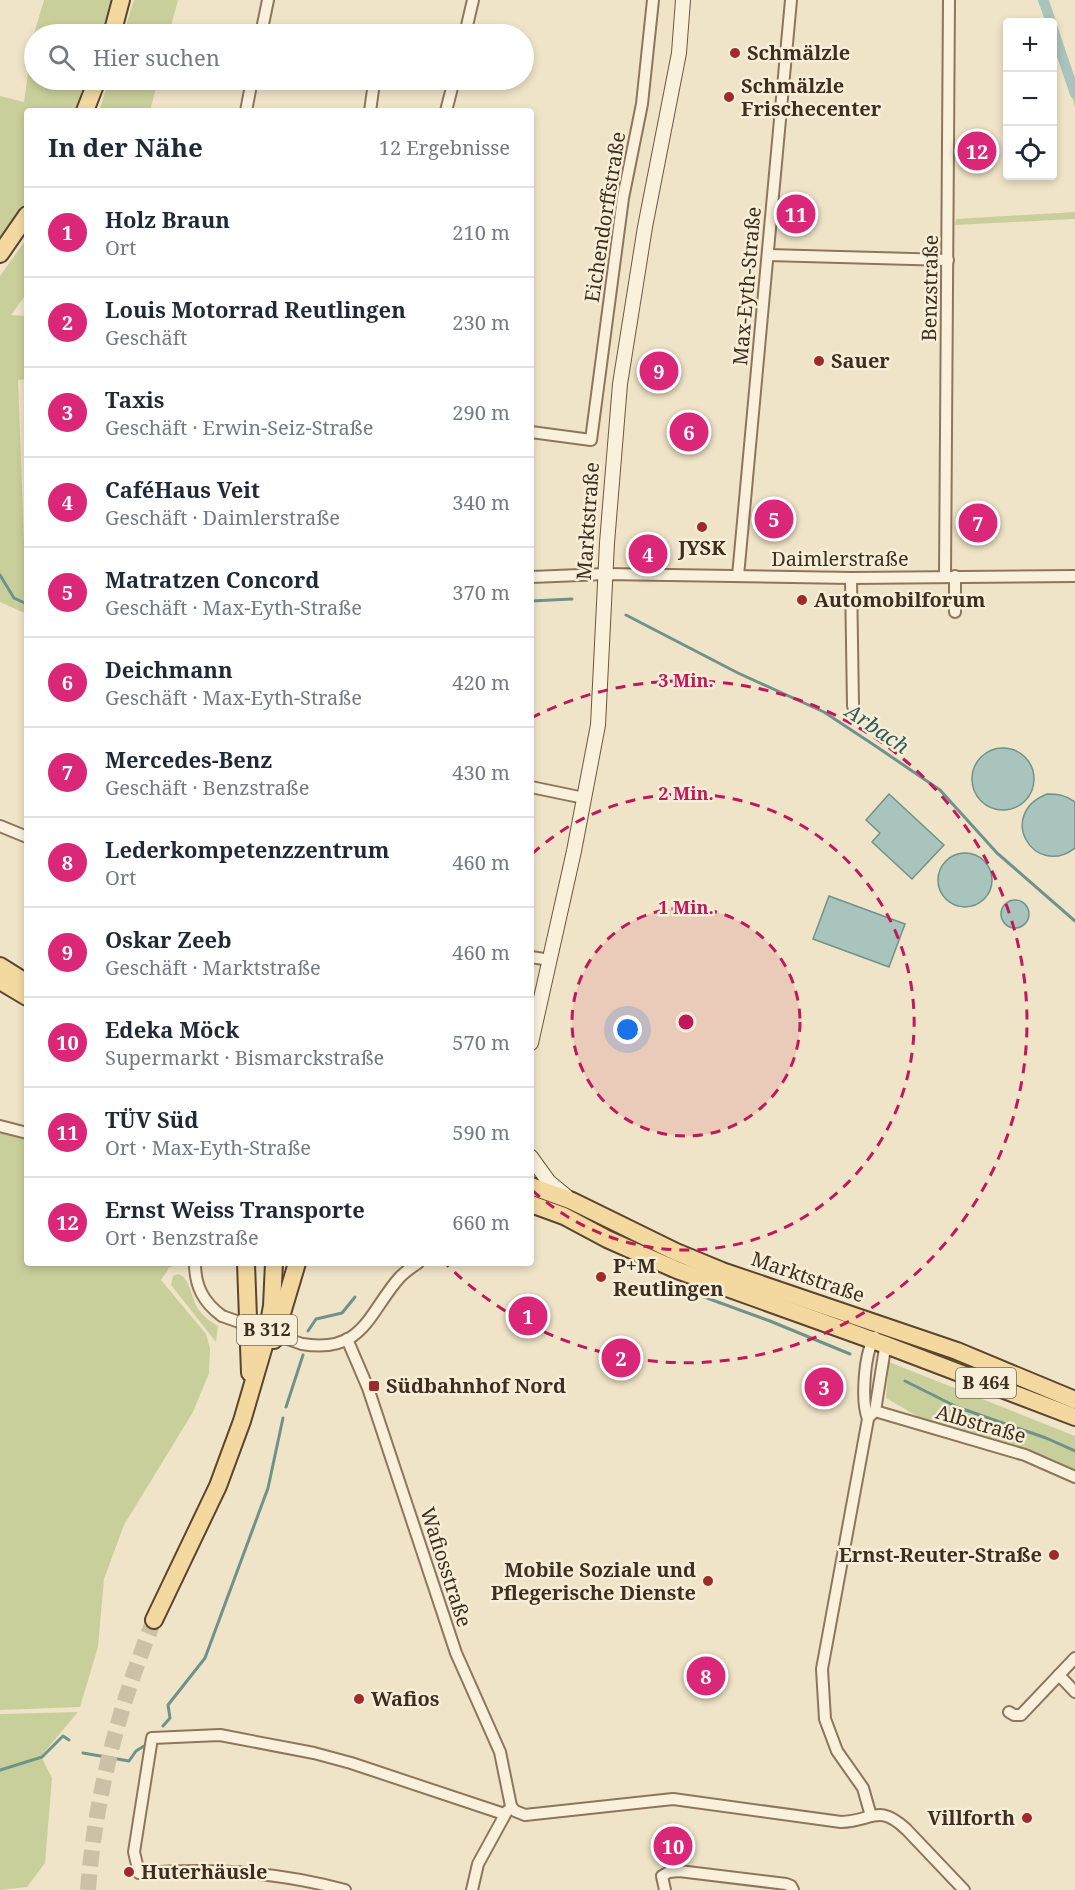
<!DOCTYPE html>
<html lang="de">
<meta charset="utf-8">
<style>
body{margin:0;font-family:"Noto Serif",serif;background:#f2f2f3;color:#1f2937}
.controls{position:absolute;right:18px;top:18px;display:grid;overflow:hidden;border-radius:6px;box-shadow:0 3px 9px #0003}
.controls button{width:54px;height:54px;display:grid;place-items:center;padding:0;border:0;border-bottom:2px solid #e0e1e3;background:#fff;color:#1f2937;font:30px sans-serif}
.you{position:absolute;left:628px;top:1030px;width:21px;height:21px;margin:-15px;border:4px solid #fff;border-radius:50%;background:#1a73e8;box-shadow:0 0 0 9px #1a73e833}
.badge{display:grid;place-items:center;width:39px;height:39px;border-radius:50%;background:#db2777;color:#fff;font-size:20px;font-weight:700}
.pin{position:absolute;translate:-50% -50%;border:3px solid #fff;box-shadow:0 2px 6px #0006}
.list{margin:0;padding:0;list-style:none}
h2{display:flex;justify-content:space-between;align-items:center;height:78px;margin:0;padding:0 24px;font-size:26px}
h2 small{font-size:20px;font-weight:400;color:#747a83}
.list li{display:grid;grid-template-columns:39px 1fr auto;gap:18px;align-items:center;box-sizing:border-box;height:90px;padding:0 24px;border-top:2px solid #e0e1e3}
.list b{display:block;font-size:22px;white-space:nowrap}
.list p{margin:0;font-size:20px;white-space:nowrap;color:#747a83}
.list em{font-size:20px;font-style:normal;color:#747a83}
.icon{flex:none;width:33px;height:33px;fill:none;stroke:currentColor;stroke-width:2;stroke-linecap:round;stroke-linejoin:round}
.map{position:relative;flex:none;width:1075px;height:1890px;overflow:hidden}
.search{position:absolute;background:#fff;box-shadow:0 3px 9px #0003;left:24px;top:24px;width:510px;height:66px;display:flex;align-items:center;gap:15px;box-sizing:border-box;padding:0 21px;border-radius:33px;color:#747a83;font-size:22px}
.panel{position:absolute;background:#fff;box-shadow:0 3px 9px #0003;left:24px;top:108px;width:510px;height:1158px;border-radius:6px}
.map>svg:first-child{display:block}
.green{fill:#c9cf9b}
.water{fill:#a9c4bc;stroke:#6f938a;stroke-width:1.5}
.lines{fill:none;stroke-linecap:round;stroke-linejoin:round}
.stream{stroke:#6f938a;stroke-width:3}
.canal{stroke:#a9c4bc;stroke-width:10}
.primary-tunnel{stroke:#ccc0a6;stroke-width:16;stroke-dasharray:16 8;stroke-linecap:butt}
.street-casing{stroke:#8d765c;stroke-width:14}
.secondary-casing{stroke:#6f573f;stroke-width:16}
.primary-casing{stroke:#5b4430;stroke-width:20}
.street{stroke:#faf1dc;stroke-width:10}
.secondary{stroke:#faf1dc;stroke-width:14}
.primary{stroke:#f3d9a0;stroke-width:16}
.street-bridge-casing{stroke:#8d765c;stroke-width:14;stroke-linecap:butt}
.street-bridge{stroke:#faf1dc;stroke-width:10}
.ring{fill:none;stroke:#c2185b;stroke-width:3;stroke-dasharray:10 8}
.poi-dot{fill:#9e2a2b;stroke:#f7eed8;stroke-width:2}
.labels{text-anchor:middle;stroke-width:5;stroke-linejoin:round;paint-order:stroke}
.shield{fill:#f7eed8;stroke:#756857;stroke-width:1.5}
.shield-label{font-size:18px;font-weight:bold;fill:#3d2e20}
.poi-label{font-size:20px;font-weight:bold;fill:#3d2e20;stroke:#f7eed8;text-anchor:start}
.street-label{font-size:20px;fill:#3d2e20;stroke:#f7eed8}
.water-label{font-size:21px;font-style:italic;fill:#2f5d5a;stroke:#f7eed8}
.centre{fill:#c2185b;stroke:#f7eed8;stroke-width:3}
.ring-label{font-size:18px;text-anchor:middle;font-weight:bold;fill:#c2185b;stroke:#f7eed8;stroke-width:5;stroke-linejoin:round;paint-order:stroke}
</style>
<div class="map">
<svg width="1075" height="1890" viewBox="0 0 1075 1890">
<rect width="100%" height="100%" fill="#f0e4c8"/>
<g class="green">
<path d="M44 0H113L102 34H34V80H88L76 111H27V208L0 244V96L24 102 33 37Z"/>
<path d="M134 0H178L169 34H123Z"/>
<path d="M1038 0H1049L1075 79V108L1067 75 1053 38 1052 22H1047Z"/>
<path d="M109 80H158L150 111H99Z"/>
<path d="M1075 212V219L955 225 956 219Z"/>
<path d="M27 238V293L11 315 27 316V379L18 380 24 542 27 541V614L0 602V276Z"/>
<path d="M0 1127 27 1134V1263H182L168 1268V1270L161 1280 206 1334 210 1348 209 1373 193 1412 124 1525 104 1579 98 1647 80 1707 0 1710Z"/>
<path d="M178 1274C191 1277 191 1300 199 1310 204 1317 211 1322 218 1326L216 1342 171 1285 173 1276Z"/>
<path d="M889 1362 1075 1436V1474L948 1434 886 1398Z"/>
<path d="M78 1712 41 1756 52 1778 45 1863 27 1887 0 1890V1714Z"/>
</g>
<g class="water">
<circle cx="1003" cy="779" r="31"/>
<path d="M889 794 944 845 912 879 872 842 880 833 866 820Z"/>
<path d="M1047 794C1058 794 1066 795 1075 802V848C1035 879 995 815 1047 794Z"/>
<circle cx="965" cy="880" r="27"/>
<path d="M829 896 905 924 889 967 813 939Z"/>
<circle cx="1015" cy="914" r="14"/>
</g>
<g class="lines">
<g class="stream">
<path d="M0 575 14 598 27 604"/>
<path d="M531 601 572 599"/>
<path d="M626 615 738 673 824 712 877 747 940 790 997 853 1075 921"/>
<path d="M696 1294 770 1321 850 1354"/>
<path d="M308 1331 316 1319 342 1313 355 1297"/>
<path d="M905 1381 957 1407 1046 1438 1075 1451"/>
<path d="M286 1407 303 1355"/>
<path d="M163 1726 170 1718 168 1705 205 1658 268 1488 283 1418"/>
<path d="M83 1753 129 1761 136 1751 144 1746"/>
<path d="M0 1770 42 1757 63 1736 69 1740"/>
</g>
<g class="canal">
<path d="M1043 0 1051 22"/>
<path d="M1052 27 1075 94"/>
</g>
<path class="primary-tunnel" d="M88 1890C95 1796 119 1706 154 1620"/>
<g class="street-casing">
<g id="street">
<path d="M261 34 268 0"/>
<path d="M465 34 473 0"/>
<path d="M246 111 252 80"/>
<path d="M370 111 373 90"/>
<path d="M446 111 454 80"/>
<path d="M768 255 948 260"/>
<path d="M531 432 591 440 623 198 642 104 653 0"/>
<path d="M738 576 791 0"/>
<path d="M945 576 949 0"/>
<path d="M531 577 605 574 851 578 1075 576"/>
<path d="M851 578 853 706"/>
<path d="M955 612V576"/>
<path d="M531 787 584 798"/>
<path d="M0 826 27 837"/>
<path d="M531 957 550 960"/>
<path d="M0 1126 27 1133"/>
<path d="M195 1263C195 1286 203 1302 222 1316"/>
<path d="M347 1339 368 1388 456 1653 500 1752 511 1806"/>
<path d="M302 1344C364 1354 368 1313 400 1277 405 1272 412 1267 418 1263"/>
<path d="M875 1411 1025 1455 1075 1477"/>
<path d="M870 1416 875 1411 886 1342"/>
<path d="M1059 1675 1075 1692"/>
<path d="M1009 1712 1014 1715H1021L1075 1658"/>
<path d="M511 1806 515 1811 525 1815 673 1799 841 1822C873 1821 878 1803 906 1829L964 1890"/>
<path d="M871 1816 863 1788 837 1751 825 1719 822 1669 868 1419C861 1401 864 1353 875 1337"/>
<path d="M345 1890C275 1871 212 1868 139 1873L134 1852 152 1738 220 1735 314 1753 351 1763 504 1814"/>
<path d="M472 1890 478 1864 507 1811"/>
<path d="M665 1890 662 1876 669 1872 679 1871 786 1884 791 1886 793 1890"/>
</g>
</g>
<g class="secondary-casing">
<g id="secondary">
<path d="M531 1043 574 851 598 725 607 543 620 384 645 227 679 53 683 0"/>
<path d="M531 1157 549 1182 566 1196"/>
</g>
</g>
<g class="primary-casing">
<g id="primary">
<path d="M112 34 121 0"/>
<path d="M85 111 97 80"/>
<path d="M0 254 27 215"/>
<path d="M0 966 27 983"/>
<path d="M0 981 27 997"/>
<path d="M531 1186 572 1201 676 1252 722 1271 957 1351 1075 1400"/>
<path d="M531 1204 564 1216 607 1239 677 1270 886 1345 1075 1417"/>
<path d="M246 1263 250 1373"/>
<path d="M274 1340 297 1263"/>
<path d="M154 1620 218 1486 242 1421 266 1339 272 1306 274 1263"/>
</g>
</g>
<use href="#street" class="street"/>
<use href="#secondary" class="secondary"/>
<use href="#primary" class="primary"/>
<g class="street-bridge-casing">
<path id="street-bridge" d="M222 1316 302 1344"/>
</g>
<use href="#street-bridge" class="street-bridge"/>
</g>
<circle cx="686" cy="1022" r="114" fill="#c2185b" fill-opacity=".12"/>
<g class="ring">
<circle cx="686" cy="1022" r="114"/>
<path d="M532 854A228 228 0 1 1 532 1190"/>
<path d="M531 718A341 341 0 1 1 445 1263"/>
</g>
<g class="poi-dot">
<circle cx="735" cy="53" r="6"/>
<circle cx="729" cy="97" r="6"/>
<circle cx="819" cy="361" r="6"/>
<circle cx="702" cy="527" r="6"/>
<circle cx="802" cy="600" r="6"/>
<circle cx="601" cy="1277" r="6"/>
<rect x="368" y="1380" width="12" height="12" rx="3"/>
<circle cx="1054" cy="1555" r="6"/>
<circle cx="708" cy="1581" r="6"/>
<circle cx="359" cy="1699" r="6"/>
<circle cx="1027" cy="1818" r="6"/>
<circle cx="129" cy="1872" r="6"/>
</g>
<g class="labels">
<g class="shield">
<rect x="237" y="1315" width="60" height="30" rx="4.5"/>
<rect x="956" y="1368" width="60" height="30" rx="4.5"/>
</g>
<g class="shield-label">
<text x="267" y="1336">B 312</text>
<text x="986" y="1389">B 464</text>
</g>
<g class="poi-label">
<text x="747" y="60">Schmälzle</text>
<text x="741" y="93">Schmälzle<tspan x="741" dy="23">Frischecenter</tspan></text>
<text x="831" y="368">Sauer</text>
<text x="702" y="555" text-anchor="middle">JYSK</text>
<text x="814" y="607">Automobilforum</text>
<text x="613" y="1273">P+M<tspan x="613" dy="23">Reutlingen</tspan></text>
<text x="386" y="1393">Südbahnhof Nord</text>
<text x="1042" y="1562" text-anchor="end">Ernst-Reuter-Straße</text>
<text x="696" y="1577" text-anchor="end">Mobile Soziale und<tspan x="696" dy="23">Pflegerische Dienste</tspan></text>
<text x="371" y="1706">Wafios</text>
<text x="1015" y="1825" text-anchor="end">Villforth</text>
<text x="141" y="1879">Huterhäusle</text>
</g>
<g class="street-label">
<text transform="translate(605 217) rotate(-81)" y="7">Eichendorffstraße</text>
<text transform="translate(747 286) rotate(-85)" y="7">Max-Eyth-Straße</text>
<text transform="translate(930 288) rotate(-89)" y="7">Benzstraße</text>
<text transform="translate(588 521) rotate(-86)" y="7">Marktstraße</text>
<text x="840" y="566">Daimlerstraße</text>
<text transform="translate(808 1277) rotate(19)" y="7">Marktstraße</text>
<text transform="translate(981 1424) rotate(16)" y="7">Albstraße</text>
<text transform="translate(446 1567) rotate(72)" y="7">Wafiosstraße</text>
</g>
<g class="water-label">
<text transform="translate(877 729) rotate(34)" y="7">Arbach</text>
</g>
</g>
<circle cx="686" cy="1022" r="9" class="centre"/>
<g class="ring-label">
<text x="686" y="687">3 Min.</text>
<text x="686" y="800">2 Min.</text>
<text x="686" y="914">1 Min.</text>
</g>
</svg>
<div class="controls">
<button>+</button>
<button>−</button>
<button><svg class="icon" aria-label="locate" viewBox="0 0 24 24"><circle cx="12" cy="12" r="6"/><path d="M12 2v4M12 18v4M2 12h4M18 12h4"/></svg></button>
</div>
<div class="you"></div>
<div class="pin badge" style="left:528px;top:1316px">1</div>
<div class="pin badge" style="left:621px;top:1358px">2</div>
<div class="pin badge" style="left:824px;top:1387px">3</div>
<div class="pin badge" style="left:648px;top:554px">4</div>
<div class="pin badge" style="left:774px;top:519px">5</div>
<div class="pin badge" style="left:689px;top:432px">6</div>
<div class="pin badge" style="left:978px;top:523px">7</div>
<div class="pin badge" style="left:706px;top:1676px">8</div>
<div class="pin badge" style="left:659px;top:371px">9</div>
<div class="pin badge" style="left:673px;top:1846px">10</div>
<div class="pin badge" style="left:796px;top:214px">11</div>
<div class="pin badge" style="left:977px;top:151px">12</div>
<div class="search"><svg class="icon" aria-label="search" viewBox="0 0 24 24"><circle cx="10" cy="10" r="6"/><path d="M15 15l6 6"/></svg>Hier suchen</div>
<section class="panel">
<h2>In der Nähe<small>12 Ergebnisse</small></h2>
<ul class="list">
<li><span class="badge">1</span><div><b>Holz Braun</b><p>Ort</p></div><em>210 m</em></li>
<li><span class="badge">2</span><div><b>Louis Motorrad Reutlingen</b><p>Geschäft</p></div><em>230 m</em></li>
<li><span class="badge">3</span><div><b>Taxis</b><p>Geschäft · Erwin-Seiz-Straße</p></div><em>290 m</em></li>
<li><span class="badge">4</span><div><b>CaféHaus Veit</b><p>Geschäft · Daimlerstraße</p></div><em>340 m</em></li>
<li><span class="badge">5</span><div><b>Matratzen Concord</b><p>Geschäft · Max-Eyth-Straße</p></div><em>370 m</em></li>
<li><span class="badge">6</span><div><b>Deichmann</b><p>Geschäft · Max-Eyth-Straße</p></div><em>420 m</em></li>
<li><span class="badge">7</span><div><b>Mercedes-Benz</b><p>Geschäft · Benzstraße</p></div><em>430 m</em></li>
<li><span class="badge">8</span><div><b>Lederkompetenzzentrum</b><p>Ort</p></div><em>460 m</em></li>
<li><span class="badge">9</span><div><b>Oskar Zeeb</b><p>Geschäft · Marktstraße</p></div><em>460 m</em></li>
<li><span class="badge">10</span><div><b>Edeka Möck</b><p>Supermarkt · Bismarckstraße</p></div><em>570 m</em></li>
<li><span class="badge">11</span><div><b>TÜV Süd</b><p>Ort · Max-Eyth-Straße</p></div><em>590 m</em></li>
<li><span class="badge">12</span><div><b>Ernst Weiss Transporte</b><p>Ort · Benzstraße</p></div><em>660 m</em></li>
</ul>
</section>
</div>
